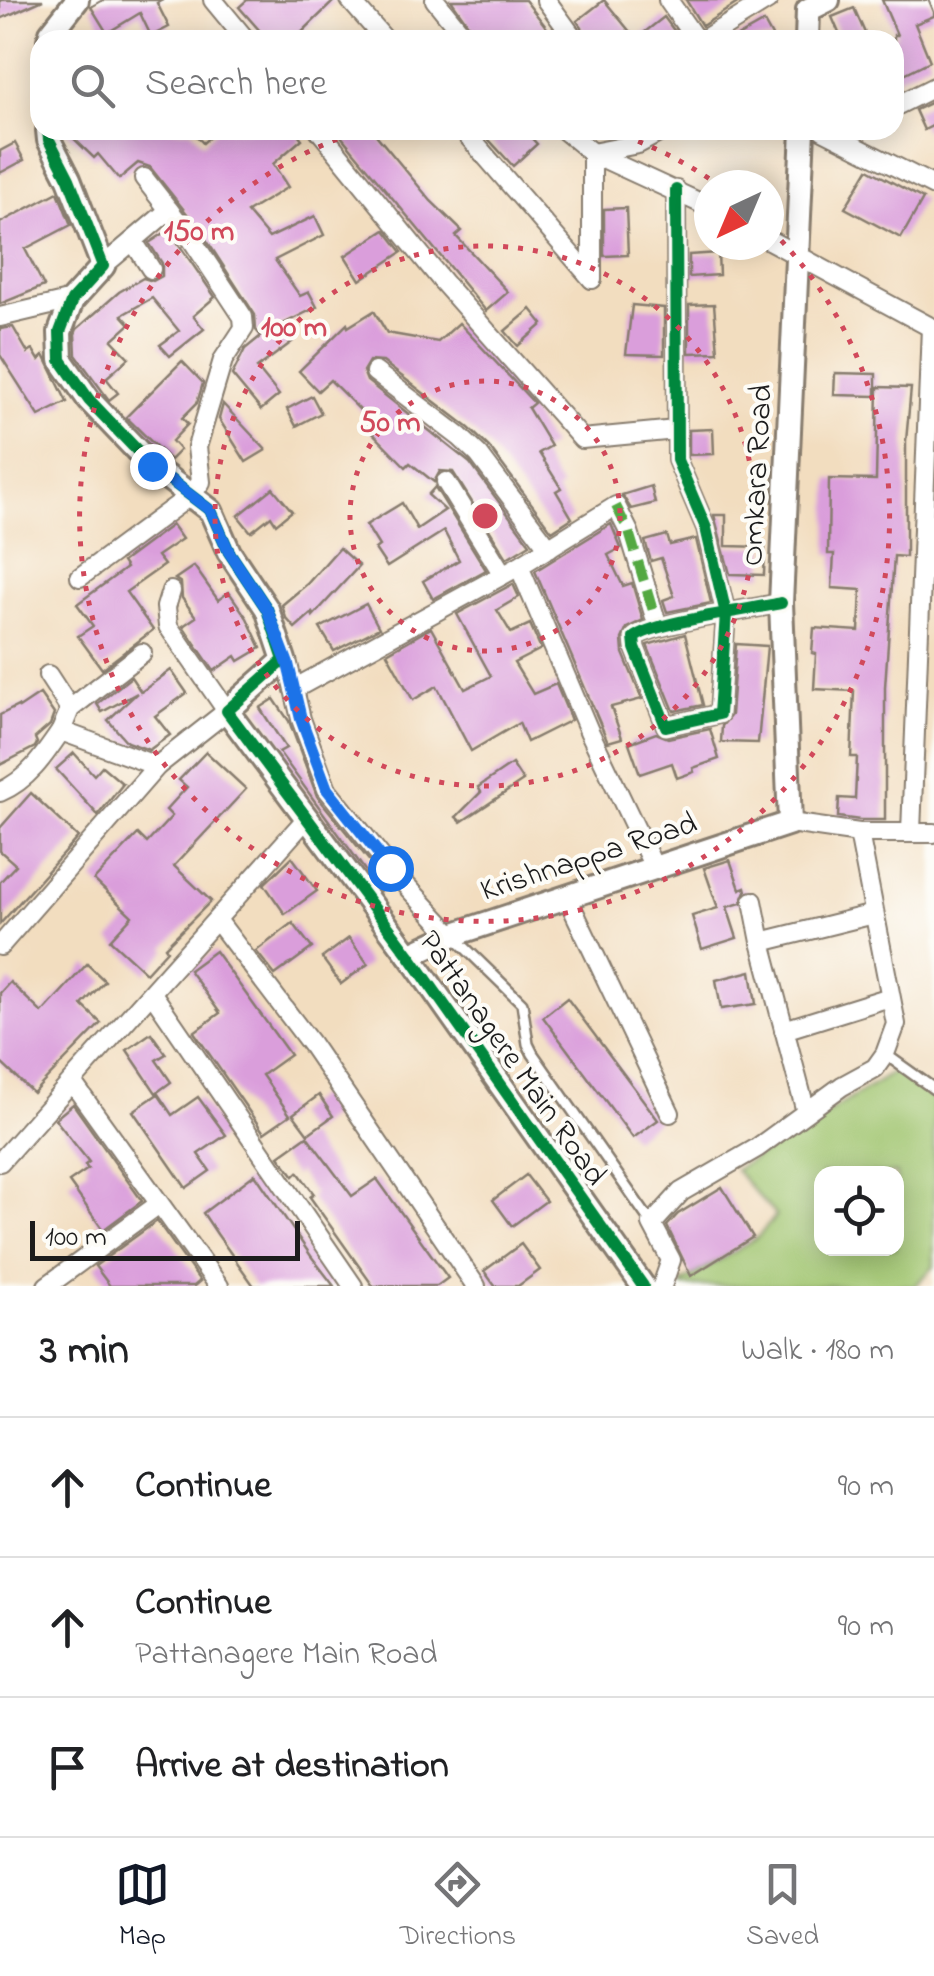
<!DOCTYPE html>
<meta charset="utf-8">
<style>
body{margin:0;font-family:"Indie Flower",sans-serif;background:#f6f6f6;color:#202124}
.controls{position:absolute;right:30px;bottom:30px;display:grid;overflow:hidden;border-radius:20px;box-shadow:0 5px 25px #0003}
.controls button{width:90px;height:90px;display:grid;place-items:center;padding:0;border:0;border-bottom:2px solid #e0e0e0;background:#fff;color:#202124;font:50px sans-serif}
.compass{position:absolute;left:694px;top:170px;width:90px;height:90px;border-radius:50%;background:#fff;box-shadow:0 5px 25px #0003;rotate:224deg}
.scale{position:absolute;left:30px;bottom:25px;width:270px;box-sizing:border-box;padding-left:10px;border:5px solid #1c1c1c;border-top:0;font-size:28px;line-height:35px;white-space:nowrap;color:#1c1c1c;-webkit-text-stroke:8px #fdfcf7;paint-order:stroke}
.stop{position:absolute;width:30px;height:30px;margin:-22px;border:8px solid #1a73e8;border-radius:50%;background:#fff}
.stop.end{background:#1a73e8;border-color:#fff;box-shadow:0 2px 10px #0008}
.list{margin:0;padding:0;list-style:none}
h2{display:flex;justify-content:space-between;align-items:center;height:130px;margin:0;padding:0 40px;font-size:42px}
h2 small{font-size:32px;font-weight:400;color:#757577}
.list li{display:grid;grid-template-columns:65px 1fr auto;gap:30px;align-items:center;box-sizing:border-box;height:140px;padding:0 40px;border-top:2px solid #e0e0e0}
.list b{display:block;font-size:38px;white-space:nowrap}
.list p{margin:0;font-size:32px;white-space:nowrap;color:#757577}
.list em{font-size:32px;font-style:normal;color:#757577}
.icon{flex:none;width:55px;height:55px;fill:none;stroke:currentColor;stroke-width:2;stroke-linecap:round;stroke-linejoin:round}
.map{position:relative;flex:none;width:934px;height:1286px;overflow:hidden}
.search{position:absolute;background:#fff;box-shadow:0 5px 25px #0003;left:30px;right:30px;top:30px;height:110px;display:flex;align-items:center;gap:25px;box-sizing:border-box;padding:0 35px;border-radius:30px;color:#757577;font-size:38px}
.sheet{height:550px;background:#fff}
nav{display:flex;justify-content:space-around;align-items:center;box-sizing:border-box;height:140px;border-top:2px solid #e0e0e0;background:#fff;font-size:28px;color:#757577}
nav a{display:grid;justify-items:center;gap:5px}
nav .on{color:#111827}
.map>svg:first-child{display:block}
.green{fill:#a0c56f;stroke:#5e7046;stroke-width:2.5;fill-rule:evenodd}
.building{fill:#da9edb}
.lines{fill:none;stroke-linecap:round;stroke-linejoin:round}
.service-casing{stroke:#877c6e;stroke-width:14}
.minor-casing{stroke:#877c6e;stroke-width:22}
.tertiary-casing{stroke:#877c6e;stroke-width:28}
.service{stroke:#fff;stroke-width:9}
.minor{stroke:#fff;stroke-width:18}
.tertiary{stroke:#fff;stroke-width:22}
.quiet{stroke:#52a943;stroke-width:10;stroke-dasharray:20 10;stroke-linecap:butt}
.cycleway-casing{stroke:#fdfcf7;stroke-width:19}
.cycleway{stroke:#00873e;stroke-width:12}
.route{stroke:#1a73e8;stroke-width:12}
.ring{fill:none;stroke:#d1495b;stroke-width:5;stroke-dasharray:5 10}
.labels{text-anchor:middle;stroke-width:8;stroke-linejoin:round;paint-order:stroke}
.street-label{font-size:32px;fill:#1c1c1c;stroke:#fdfcf7}
.centre{fill:#d1495b;stroke:#fdfcf7;stroke-width:5}
.ring-label{font-size:30px;text-anchor:middle;font-weight:bold;fill:#d1495b;stroke:#fdfcf7;stroke-width:8;stroke-linejoin:round;paint-order:stroke}
</style>
<div class="map">
<svg width="934" height="1286" viewBox="0 0 934 1286">
<rect width="100%" height="100%" fill="#fdfcf7"/>
<filter id="ink" filterUnits="userSpaceOnUse"><feTurbulence type="fractalNoise" baseFrequency=".01" numOctaves="2"/><feDisplacementMap in="SourceGraphic" scale="20" xChannelSelector="R" yChannelSelector="G"/><feConvolveMatrix kernelMatrix="1 2 1 2 8 2 1 2 1" color-interpolation-filters="sRGB"/></filter>
<filter id="wash" filterUnits="userSpaceOnUse"><feTurbulence type="fractalNoise" baseFrequency=".0048" numOctaves="4" result="noise"/><feDisplacementMap in="SourceGraphic" scale="40" xChannelSelector="R" yChannelSelector="G"/><feGaussianBlur stdDeviation="2.25" result="paint"/><feColorMatrix in="noise" values="0 0 0 0 0 0 0 0 0 0 0 0 0 0 0 0 0 1.4 0 .05"/><feComposite in="paint" operator="in"/></filter>
<g filter="url(#wash)">
<rect width="100%" height="100%" fill="#f2ddbf"/>
<path class="green" d="M899 1069 934 1100V1267L915 1286H683L681 1283 757 1238 776 1216 735 1170ZM822 1174H896V1248H822Z"/>
<g id="blocks">
<g class="building">
<path d="M0 0H43L0 19Z"/>
<path d="M103 0H163L157 3 169 27 151 36 140 13 107 33 91 7Z"/>
<path d="M247 0H335L294 40H268L239 7Z"/>
<path d="M451 0H525L550 32 540 40H479Z"/>
<path d="M604 0 636 39 664 17 681 40H591L577 21Z"/>
<path d="M686 0H742L702 26Z"/>
<path d="M882 0H929L934 12V16L915 24 930 61 894 79V35H897Z"/>
<path d="M854 8 868 40H842L832 17Z"/>
<path d="M764 22 774 40H732Z"/>
<path d="M934 101V125L924 130 915 110Z"/>
<path d="M65 130H191L203 143 217 130H295L302 139 273 164 288 187 247 212 269 238 315 216 324 235 275 260 300 296 309 292 317 307 279 326 292 342 257 368 279 395 261 410 232 375 245 349 261 336 256 330 255 315 200 230 150 167 138 163 119 179 98 154 94 158Z"/>
<path d="M336 130H372L431 201 462 231 456 236 508 292 486 311Z"/>
<path d="M480 130H524L537 144 513 166Z"/>
<path d="M15 143 24 160 0 173V151Z"/>
<path d="M868 169 923 199 901 238 845 208Z"/>
<path d="M58 192 71 225 25 249 44 286 0 304V223Z"/>
<path d="M626 208 628 255 604 256V209Z"/>
<path d="M169 230 215 297 193 316 204 329 170 356 160 345 179 331 152 298 122 315 130 324 112 340 129 358 106 378 118 393 109 400 76 355 75 334 77 329 119 292 143 278 153 281 162 276V263L149 243Z"/>
<path d="M385 230 402 252 360 280 345 256Z"/>
<path d="M718 253 719 275 689 277V255Z"/>
<path d="M714 304 718 352 689 353V305Z"/>
<path d="M632 305 664 308V355L626 354Z"/>
<path d="M531 309 543 324 518 346 505 331Z"/>
<path d="M374 311 387 333 438 342 459 323 534 403 528 408 551 446 539 453 561 488 556 491 572 518 552 531 489 447 469 428 383 362 369 361 363 371 367 381 470 463 530 544 507 558 453 472 440 471 434 482 410 463 406 467 361 421 366 416 330 380 318 391 299 371 347 324 348 327Z"/>
<path d="M13 327 28 353 33 350 39 360 44 355 67 402 39 416 0 355V329Z"/>
<path d="M182 361 203 383 197 403 182 418 188 424 172 441 180 450 170 460 126 417Z"/>
<path d="M835 373 876 374V396L834 395Z"/>
<path d="M878 387 911 388 906 441V557L894 556 885 687V820H860L838 817 839 798 855 799 857 757H851L854 691 814 689 816 654 812 653 814 628 859 631 861 590 832 588 834 554H828L829 479 876 480Z"/>
<path d="M312 396 321 413 296 426 287 409Z"/>
<path d="M223 404 266 450 246 462 219 419Z"/>
<path d="M713 429 714 454 689 455V430Z"/>
<path d="M651 486 655 503 631 509 622 495Z"/>
<path d="M435 487 486 570 433 599 423 581 459 560 444 531 387 567 375 549 379 546 366 525 402 503 417 529 445 510 428 495Z"/>
<path d="M273 488 292 511 276 524 271 516 251 532 238 516Z"/>
<path d="M714 515H726V546L765 547 764 575 730 574Z"/>
<path d="M611 524 621 548 608 555 623 586 632 583 643 620 627 628 622 639 623 653 642 699 611 707 622 738 608 742 535 571Z"/>
<path d="M172 525 182 539 157 556 164 565 126 592 153 630 102 669 78 636 93 626 77 604 126 568 122 562Z"/>
<path d="M667 535 670 545 696 539 711 603 667 612 663 600 674 596 661 558 651 561 645 541Z"/>
<path d="M339 548 359 566 313 616 312 613 295 628 286 618 282 605 307 584Z"/>
<path d="M194 566 218 600 229 592 247 618 261 648 239 661 236 656 214 671 183 626 196 617 182 598 181 583 175 579Z"/>
<path d="M513 584 519 597 497 610 511 633 530 624 541 649 514 663 533 694 556 684 571 720 527 742 519 723 471 751 437 686 413 700 387 653 431 628 465 689 491 676 457 614Z"/>
<path d="M366 604 379 628 334 651 320 628Z"/>
<path d="M685 634 703 705 674 711 647 645Z"/>
<path d="M736 644 767 646 758 743 721 742 722 726 731 715Z"/>
<path d="M171 670 187 693 155 716 170 735 149 750 127 742 108 720 137 693 102 712 97 704 131 677 141 692Z"/>
<path d="M40 694 54 714 50 725 35 738 37 743 35 747 0 765V715L18 706 19 708Z"/>
<path d="M274 699 289 721 317 796 388 884 380 891 279 752 286 748 260 708Z"/>
<path d="M710 729 719 759 693 768 694 772 677 778 672 763 640 774 629 743 656 733 668 738Z"/>
<path d="M206 752 246 789 174 866 211 901 165 947 167 950 146 973 110 940 132 916 94 880 138 834 147 843 172 816 166 810 187 787 179 780Z"/>
<path d="M74 753 94 775 102 766 123 784 98 815 56 769Z"/>
<path d="M512 764 523 781 461 822 456 817 481 792 478 787Z"/>
<path d="M31 793 78 837 0 924V882L16 865 0 851V828Z"/>
<path d="M292 857 317 891 285 914 264 884Z"/>
<path d="M730 860 740 889 745 887 746 891 741 903 727 907 737 938 702 949 692 916 718 908 704 868Z"/>
<path d="M293 923 312 948 275 975 256 951Z"/>
<path d="M349 938 368 964 341 984 322 958Z"/>
<path d="M215 951 290 1055 262 1075 290 1115 264 1133 194 1032 220 1013 189 970Z"/>
<path d="M87 964 105 981 82 1005 101 1023 33 1093 0 1062V993L10 982 42 1013Z"/>
<path d="M751 971 756 1004 721 1009 716 980Z"/>
<path d="M567 998 658 1120 633 1138 543 1017Z"/>
<path d="M151 1033 166 1054 156 1060 171 1082 156 1093 127 1050Z"/>
<path d="M158 1094 172 1115 198 1097 226 1135 198 1154 210 1171 186 1188 133 1111Z"/>
<path d="M319 1095 333 1116 308 1134 293 1114Z"/>
<path d="M73 1104 142 1201 103 1230 69 1182 88 1169 85 1165 89 1162 55 1119Z"/>
<path d="M307 1136 352 1196 377 1179 448 1278 437 1286H373L310 1197 314 1194 298 1172 294 1176 279 1156Z"/>
<path d="M255 1174 311 1256 334 1286H254L217 1234 203 1213Z"/>
<path d="M526 1175 546 1201 512 1226 493 1200Z"/>
<path d="M722 1187 753 1237 691 1276 667 1226 678 1214Z"/>
<path d="M157 1221 200 1281 194 1286H110L95 1266Z"/>
<path d="M521 1244 540 1270 518 1286H495L484 1271Z"/>
</g>
</g>
</g>
<g filter="url(#ink)">
<use href="#blocks" fill-opacity="0" stroke="#877c6e" stroke-width="2.5"/>
<g class="lines">
<g class="service-casing">
<g id="service">
<path d="M453 936 522 1003 528 1044 533 1054 652 1224"/>
<path d="M885 1054 934 1089"/>
</g>
</g>
<g class="minor-casing">
<g id="minor">
<path d="M213 0 246 40"/>
<path d="M350 0 385 40"/>
<path d="M435 0 467 40"/>
<path d="M546 0 575 40"/>
<path d="M668 0 696 40"/>
<path d="M703 40 768 0"/>
<path d="M894 107 934 87"/>
<path d="M319 130 443 282 582 439 676 430"/>
<path d="M463 130 592 279"/>
<path d="M564 130 592 153 709 207"/>
<path d="M823 130 934 186"/>
<path d="M676 190 677 460 706 528 726 614 719 714 666 726 635 648 634 638C649 623 754 609 781 603"/>
<path d="M769 240 934 329"/>
<path d="M133 241 151 269"/>
<path d="M103 266 169 210"/>
<path d="M592 279V153L638 144 664 130"/>
<path d="M0 317 72 300"/>
<path d="M375 372 460 437 479 455 549 548"/>
<path d="M446 482 502 573"/>
<path d="M80 577 191 495 201 482 197 447 223 360 244 328 243 317 190 237 144 178"/>
<path d="M284 660 288 664 301 719 327 789 391 869 452 935"/>
<path d="M48 675 70 709"/>
<path d="M294 689 519 566"/>
<path d="M61 731 70 709 142 653"/>
<path d="M0 792C28 780 44 756 61 731L157 766 227 711 168 626 166 607 171 591"/>
<path d="M790 823 859 833H934"/>
<path d="M911 832 931 327"/>
<path d="M654 867 589 731 519 566 616 506 629 532 658 627"/>
<path d="M567 897 670 1113"/>
<path d="M753 901 761 942"/>
<path d="M217 920 311 1044 476 1286"/>
<path d="M0 946 157 766"/>
<path d="M152 993 353 1286"/>
<path d="M784 1030 890 997"/>
<path d="M72 1082 219 1286"/>
<path d="M806 1112 761 942 874 914"/>
<path d="M0 1162 306 819"/>
<path d="M47 1286 159 1204"/>
<path d="M662 1286 671 1260 652 1224 681 1192 757 1148 842 1086 875 1068 885 1054 896 1024 859 833"/>
</g>
</g>
<g class="tertiary-casing">
<g id="tertiary">
<path d="M49 40 51 33 77 0"/>
<path d="M807 40 808 10 828 0"/>
<path d="M48 130 49 140 69 179 103 266 72 300 60 332 61 360 89 400 152 466 211 511 229 552 267 609 284 660 227 711 409 955 643 1286"/>
<path d="M409 955 452 935 790 823 781 603 803 130"/>
</g>
</g>
<use href="#service" class="service"/>
<use href="#minor" class="minor"/>
<use href="#tertiary" class="tertiary"/>
<path class="quiet" d="M616 506 629 532 658 627"/>
<g class="cycleway-casing">
<g id="cycleway">
<path d="M48 130 49 140 69 179 103 266 72 300 60 332 61 360 89 400 152 466 211 511 229 552 267 609 284 660 227 711 409 955 643 1286"/>
<path d="M676 190 677 460 706 528 726 614 719 714 666 726 635 648 634 638C649 623 754 609 781 603"/>
</g>
</g>
<use href="#cycleway" class="cycleway"/>
</g>
</g>
<g class="lines" filter="url(#ink)">
<path class="route" d="M152 466 211 511 229 552 267 609 288 664 301 719 327 789 390 868"/>
</g>
<g class="ring">
<circle cx="485" cy="516" r="135"/>
<circle cx="485" cy="516" r="270"/>
<path d="M610 131A405 405 0 0 1 717 184M771 230A405 405 0 1 1 360 131"/>
</g>
<g class="labels">
<g class="street-label">
<text transform="translate(755 475) rotate(-87)" y="11">Omkara Road</text>
<text transform="translate(588 855) rotate(-18)" y="11">Krishnappa Road</text>
<text transform="translate(514 1057) rotate(55)" y="11">Pattanagere Main Road</text>
</g>
</g>
<circle cx="485" cy="516" r="15" class="centre"/>
<g class="ring-label">
<text x="199" y="240">150 m</text>
<text x="294" y="336">100 m</text>
<text x="390" y="431">50 m</text>
</g>
</svg>
<div class="controls">
<button><svg class="icon" aria-label="locate" viewBox="0 0 24 24"><circle cx="12" cy="12" r="6"/><path d="M12 2v4M12 18v4M2 12h4M18 12h4"/></svg></button>
</div>
<svg class="compass" viewBox="-18 -18 36 36"><path d="M0-13l5 13h-10z" fill="#e53935"/><path d="M0 13l5-13h-10z" fill="#757577"/></svg>
<div class="scale">100 m</div>
<div class="stop" style="left:390px;top:868px"></div>
<div class="stop end" style="left:152px;top:466px"></div>
<div class="search"><svg class="icon" aria-label="search" viewBox="0 0 24 24"><circle cx="10" cy="10" r="6"/><path d="M15 15l6 6"/></svg>Search here</div>
</div>
<section class="sheet">
<h2>3 min<small>Walk · 180 m</small></h2>
<ul class="list">
<li><svg class="icon" aria-label="ahead" viewBox="0 0 24 24"><path d="M12 20V5M6 11l6-6 6 6"/></svg><div><b>Continue</b></div><em>90 m</em></li>
<li><svg class="icon" aria-label="ahead" viewBox="0 0 24 24"><path d="M12 20V5M6 11l6-6 6 6"/></svg><div><b>Continue</b><p>Pattanagere Main Road</p></div><em>90 m</em></li>
<li><svg class="icon" aria-label="arrive" viewBox="0 0 24 24"><path d="M6 21V4h12l-3 4 3 4H6"/></svg><div><b>Arrive at destination</b></div></li>
</ul>
</section>
<nav>
<a class="on"><svg class="icon" aria-label="map" viewBox="0 0 24 24"><path d="M3 6l6-2 6 2 6-2v14l-6 2-6-2-6 2zM9 4v14M15 6v14"/></svg>Map</a>
<a><svg class="icon" aria-label="directions" viewBox="0 0 24 24"><path d="M12 3l9 9-9 9-9-9zM9 14v-3h6M13 9l2 2-2 2"/></svg>Directions</a>
<a><svg class="icon" aria-label="saved" viewBox="0 0 24 24"><path d="M7 4h10v16l-5-4-5 4z"/></svg>Saved</a>
</nav>
